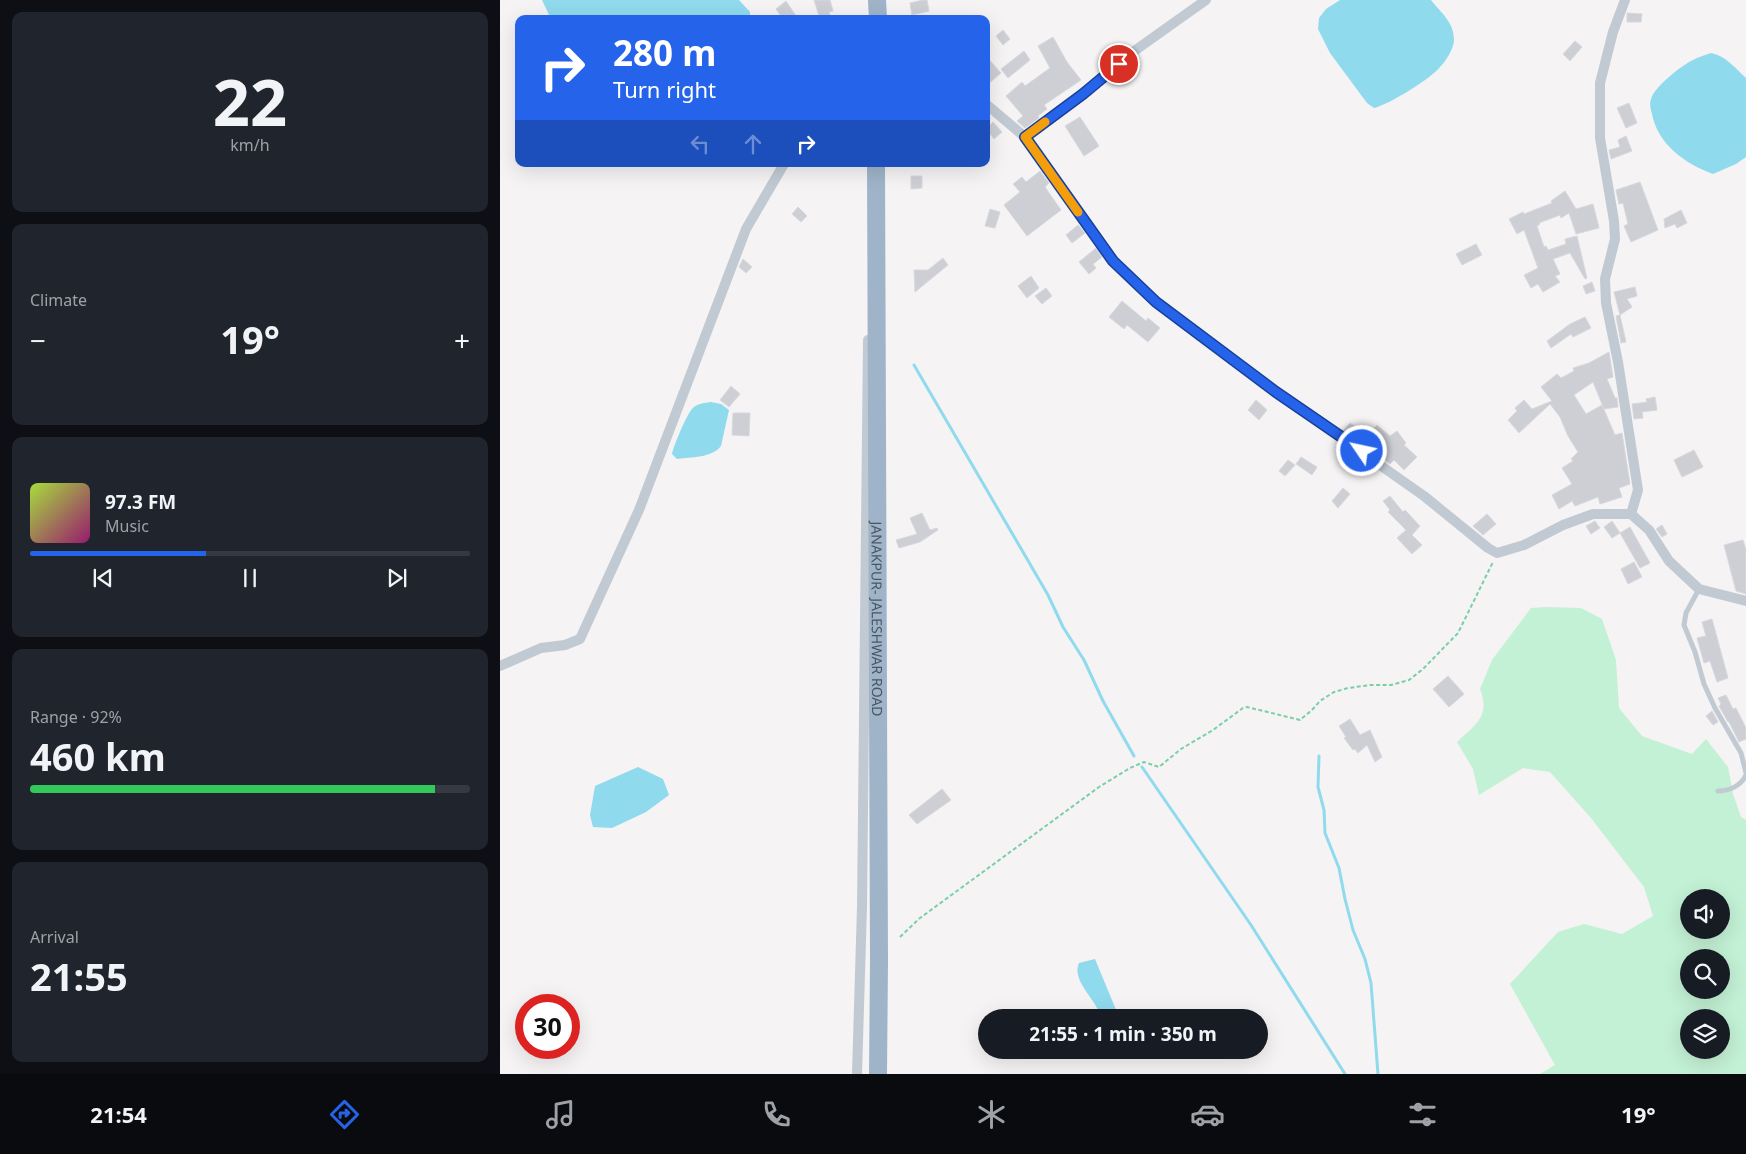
<!DOCTYPE html>
<meta charset="utf-8">
<style>
body{margin:0;font-family:"Noto Sans",sans-serif;background:#20242c;color:#f1f3f6;height:100vh;display:flex;flex-direction:column;font-size:19px;white-space:nowrap}
*{box-sizing:border-box;margin:0}
p{font-size:16px;color:#9ea1a6}
.icon{flex:none;width:28px;height:28px;fill:none;stroke:currentColor;stroke-width:2;stroke-linecap:round;stroke-linejoin:round}
.map{position:relative;flex:1;overflow:hidden}
.drawer{display:flex;flex-direction:column;gap:12px;padding:12px;background:#0d0f14;width:500px}
.drawer>*{flex:none}
.guide{position:absolute;left:15px;top:15px;width:475px;height:152px;border-radius:10px;box-shadow:0 5px 20px #0002;background:#2563eb;color:#fff;overflow:hidden}
.fabs{position:absolute;left:1180px;top:889px;display:grid;gap:10px}
.fabs a{display:grid;place-items:center;width:50px;height:50px;border-radius:50%;background:#171b24;box-shadow:0 5px 20px #0002;font-size:25px}
.speed{position:absolute;left:15px;top:994px;display:flex;gap:10px;font-size:25px;font-weight:700;text-align:center}
.speed>*{display:grid;place-content:center;width:65px;height:65px;border-radius:50%;background:#171b24;box-shadow:0 5px 20px #0002;line-height:1}
.speed .limit{border:8px solid #d22;background:#fff;color:#111}
.pin{position:absolute;display:grid;place-items:center;width:42px;height:42px;color:#fff;margin:-21px;border:2px solid #fff;border-radius:50%;box-shadow:0 1px 5px #0007}
.me{position:absolute;width:55px;margin:-28px;rotate:304deg;stroke-linejoin:round;filter:drop-shadow(0 0 4px #0008)}
.turn{display:flex;align-items:center;gap:18px;height:105px;padding:0 15px;font-size:22px}
.turn .icon{width:65px;height:65px;stroke-width:2.5}
.turn b{display:block;font-size:35px;line-height:42px}
.lanes{display:flex;align-items:center;height:48px;padding:0 15px;background:#0003;justify-content:center;gap:25px;direction:ltr}
.lanes .off{opacity:.35}
.big{font-size:38px;font-weight:700;line-height:1.1}
.drawer .tile{flex:1;display:flex;flex-direction:column;justify-content:center;gap:8px;min-width:0;padding:0 18px;border-radius:10px;background:#20242c}
.drawer .dial{align-items:center;gap:0}
.dial b{font-size:65px;line-height:1}
.song{display:flex;align-items:center;gap:15px}
.cover{width:60px;height:60px;border-radius:8px;background:linear-gradient(135deg,hsl(80 70% 55%),hsl(320 70% 35%))}
.played{height:5px;border-radius:2px;background:linear-gradient(90deg,#2563eb 40%,#363941 40%)}
.keys{display:flex;justify-content:space-around;direction:ltr}
.heat{display:flex;justify-content:space-between;align-items:center;font-size:28px;direction:ltr}
.charge{height:8px;border-radius:4px;background:linear-gradient(90deg,#34c759 92%,#363941 0)}
.trip{position:absolute;left:478px;top:1009px;width:290px;height:50px;border-radius:25px;background:#171b24;box-shadow:0 5px 20px #0002;font-weight:700;line-height:50px;text-align:center}
.dock{display:flex;height:80px;justify-content:space-around;align-items:center;background:#090b0e;color:#9ea1a6}
.dock .icon{width:35px;height:35px}
.dock .selected{color:#2563eb}
.dock b{font-size:22px;color:#f1f3f6}
main{display:flex;flex:1;min-height:0}
.map>svg:first-child{display:block}
.green{fill:#c3f1d5;fill-rule:evenodd}
.water{fill:#90daee}
.lines{fill:none;stroke-linecap:round;stroke-linejoin:round}
.stream{stroke:#90daee;stroke-width:3}
.building{fill:#cdcfd5;stroke:#d7d9de}
.path{stroke:#7ad0a6;stroke-width:2;stroke-dasharray:4 2.5;stroke-linecap:butt}
.service{stroke:#c1cad2;stroke-width:5}
.minor{stroke:#c1cad2;stroke-width:10}
.trunk{stroke:#9fb4c9;stroke-width:18}
.route-casing{stroke:#184099;stroke-width:12}
.route{stroke:#2563eb;stroke-width:9}
.slow{stroke:#f59e0b;stroke-width:9}
.labels{text-anchor:middle;dominant-baseline:central;stroke-width:4;stroke-linejoin:round;paint-order:stroke}
.street-label{font-size:14px;fill:#4a5661;stroke:#fff}
</style>
<main>
<section class="drawer">
<div class="tile dial"><b>22</b><p>km/h</p></div>
<div class="tile"><p>Climate</p>
<div class="heat"><a>−</a><b class="big">19°</b><a>+</a></div>
</div>
<div class="tile">
<div class="song"><i class="cover"></i><div><b>97.3 FM</b><p>Music</p></div></div>
<div class="played"></div>
<div class="keys"><svg class="icon" aria-label="previous" viewBox="0 0 24 24"><path d="M18 5L8 12l10 7zM5 5v14"/></svg><svg class="icon" aria-label="pause" viewBox="0 0 24 24"><path d="M8 5v14M16 5v14"/></svg><svg class="icon" aria-label="next" viewBox="0 0 24 24"><path d="M6 5l10 7-10 7zM19 5v14"/></svg></div>
</div>
<div class="tile"><p>Range · 92%</p><b class="big">460 km</b><div class="charge"></div></div>
<div class="tile"><p>Arrival</p><b class="big">21:55</b></div>
</section>
<div class="map">
<svg width="1246" height="1074" viewBox="0 0 1246 1074">
<rect width="100%" height="100%" fill="#f5f3f3"/>
<path class="green" d="M1046,607L1081,608L1102,619L1116,660L1119,708L1142,736L1192,754L1206,739L1228,767L1233,794L1241,817L1246,820V1074H1040L1055,1065L1010,984L1058,932L1084,924L1122,934L1153,916L1144,887L1091,818L1050,772L1023,768L979,795L973,769L957,742C975,725 991,716 980,689L992,660L1031,608ZM1189,898H1221V930H1189ZM1189,958H1221V990H1189ZM1189,1018H1221V1050H1189Z"/>
<path class="water" d="M42,0H239L250,12V18L51,19Z
M840,0H931C941,13 954,22 954,40C954,48 946,61 940,67C932,78 888,105 874,108L867,103L830,53L818,29L819,18L826,9Z
M1211,53C1226,56 1235,68 1246,78V157L1236,164L1213,174C1186,164 1158,145 1152,114C1151,110 1149,104 1151,99C1155,86 1181,66 1193,60C1198,57 1205,55 1211,53Z
M211,402L221,404L229,410L221,446C212,458 191,457 177,459L172,454C174,445 186,416 192,409C197,403 205,403 211,402Z
M138,767L163,779L169,795L146,812L112,828L93,827L90,815L95,786Z
M595,959L619,1017H601C596,999 571,981 579,963Z"/>
<g class="lines">
<path class="stream" d="M414,365L548,595L563,627L584,660L603,701L634,756
M819,756L818,787L824,810L825,833L839,868L845,899L853,930L865,959L871,983L878,1074
M642,767L751,925L845,1074"/>
</g>
<path class="building" d="M314,0H330L333,11L329,12L331,19H320Z
M423,0H427L429,11L412,15L410,3Z
M286,1L298,19H283L276,9Z
M1127,13L1142,14L1141,22H1127Z
M503,30L510,39L503,45L496,36Z
M553,37L567,62L581,80L544,105L547,109L538,116L539,118L525,128L517,121L523,116L506,96L522,82L525,86L550,68L538,46Z
M1075,41L1082,47L1070,61L1063,54Z
M524,51L530,60L508,78L501,69Z
M486,56L501,73L486,86Z
M1129,103L1137,123L1126,128L1117,108Z
M580,117L599,146L584,156L565,126Z
M493,122L502,132L494,139L486,129Z
M1126,136L1132,151L1111,159L1109,150L1120,147L1118,140Z
M540,171L549,183L545,187L561,210L527,236L504,205L520,192L513,184L522,177L526,182Z
M411,176H422V188L411,189Z
M1140,182L1158,230L1131,242L1124,226L1128,224L1123,203L1119,204L1116,190Z
M1065,191L1076,209L1093,204L1099,228L1076,234L1069,213L1061,218L1060,215L1039,223L1040,224L1037,226L1044,247L1046,246L1048,250L1066,244L1065,239L1077,236L1087,278L1085,279L1070,253L1053,259L1060,274L1055,276L1060,282L1043,292L1038,284L1031,288L1024,275L1038,268L1024,230L1017,234L1009,219L1023,212L1024,214L1052,203L1051,201Z
M298,207L307,216L301,222L292,214Z
M490,209L500,212L495,228L485,226Z
M1181,210L1187,223L1177,228L1175,224L1165,228L1164,219Z
M578,225L585,233L572,243L566,235Z
M976,244L982,255L962,265L956,254Z
M596,248L602,257L593,264L596,268L589,274L579,262Z
M443,258L448,265L415,292L414,270H428Z
M243,259L252,267L246,273L239,267Z
M531,276L539,288L527,298L518,286Z
M1092,282L1095,291L1086,294L1083,286Z
M1135,287L1137,296L1127,299L1132,307L1120,315L1126,342L1121,343L1116,316L1120,315L1114,292Z
M546,288L552,296L542,304L535,296Z
M622,301L646,321L648,318L660,328L648,342L627,325L624,329L609,317Z
M1085,317L1091,328L1073,337L1071,334L1051,348L1047,341L1070,324Z
M1109,352L1113,377L1107,379L1115,398H1117L1118,407L1104,409L1093,382L1074,395L1086,414L1102,405L1115,435L1122,433L1130,484L1119,488L1122,497L1100,504L1098,497L1075,506L1072,501L1059,509L1052,495L1072,484L1062,468L1073,461L1071,459L1078,452L1068,436L1060,417L1050,404L1019,433L1008,420L1017,411L1015,408L1024,400L1032,409L1052,401L1041,387L1057,374L1061,378L1074,371L1073,368L1089,363Z
M231,386L240,394L229,407L220,400Z
M1155,397L1157,410L1142,412L1143,418L1134,419L1132,404L1147,402L1146,399Z
M756,400L767,410L759,420L748,410Z
M233,413H250L249,436L232,435Z
M850,423L866,435L859,442L843,431Z
M877,425L890,436L897,431L906,443L904,445L917,457L904,470L894,460L890,464L885,460L882,456L885,453L866,437Z
M1194,450L1203,467L1182,477L1174,460Z
M801,457L817,467L812,475L796,464Z
M788,460L795,465L785,476L779,471Z
M843,488L850,494L838,508L832,501Z
M890,496L903,512L905,510L920,526L912,535L922,545L912,554L897,538L906,530L888,512L890,510L883,501Z
M422,513L430,530L437,528L438,530L420,542L399,548L396,540L417,534L410,518Z
M987,514L996,524L983,535L973,526Z
M1095,521L1100,528L1091,534L1086,526Z
M1112,521L1120,533L1112,538L1104,527Z
M1162,525L1167,534L1162,537L1156,529Z
M1130,527L1150,563L1140,568L1120,533Z
M1243,540L1246,550V594L1236,591L1224,545Z
M1134,562L1142,577L1128,584L1121,569Z
M1212,619L1228,678L1217,682L1210,661L1204,663L1197,638L1206,636L1202,622Z
M948,676L964,694L949,707L933,689Z
M1226,695L1233,709L1236,708L1246,728V739L1239,742L1229,722H1228L1219,706L1221,704L1218,698Z
M1212,711L1218,722L1213,725L1206,716Z
M850,719L860,735L870,730L882,757L875,762L867,745L858,753L855,749L853,750L844,738L846,737L839,726Z
M442,789L451,800L417,824L409,815Z"/>
<g class="lines">
<path class="path" d="M400,937L420,918L599,787L630,768L644,762L659,767L681,749L713,730L743,708L747,707L800,720L812,710L820,701L834,692L848,688L870,685H891L909,680L923,669L958,633L993,562"/>
<path class="service" d="M1199,589L1186,613L1184,625L1195,652L1204,684L1215,708L1241,753L1246,773
M1218,791C1229,791 1241,786 1246,775"/>
<path class="minor" d="M1125,0L1113,32L1100,83V138L1114,221L1115,239L1105,279L1106,303L1118,362L1138,490L1131,514
M486,104L525,137L613,261L656,302L776,392L924,496L988,548L997,553L1024,545L1063,525L1093,514H1131L1149,530L1169,561L1199,589L1246,601
M525,137L583,94L630,54L706,0
M0,666L41,648L65,645L80,639L139,510L246,229L284,164
M357,1074L362,907L368,340"/>
<g class="trunk">
<path d="M377,0L378,19"/>
<path id="s1" d="M376,164L379,962L378,1074"/>
</g>
</g>
<g class="lines">
<defs>
<path id="route" d="M619,64L583,94L525,137L613,261L656,302L776,392L862,451"/>
</defs>
<use href="#route" class="route-casing"/>
<use href="#route" class="route"/>
<path class="slow" d="M545,122L525,137L578,212"/>
</g>
<g class="labels">
<g class="street-label">
<text stroke="none"><textPath href="#s1" startOffset="455">JANAKPUR- JALESHWAR ROAD</textPath></text>
</g>
</g>
</svg>
<div class="fabs">
<a><svg class="icon" aria-label="sound" viewBox="0 0 24 24"><path d="M4 9h4l5-4v14l-5-4H4zM17 9q2 3 0 6"/></svg></a>
<a><svg class="icon" aria-label="search" viewBox="0 0 24 24"><circle cx="10" cy="10" r="6"/><path d="M15 15l6 6"/></svg></a>
<a><svg class="icon" aria-label="layers" viewBox="0 0 24 24"><path d="M12 4l9 5-9 5-9-5zM3 14l9 5 9-5"/></svg></a>
</div>
<div class="speed"><div class="limit">30</div></div>
<div class="pin" style="left:619px;top:64px;background:#d93025"><svg class="icon" aria-label="arrive" viewBox="0 0 24 24"><path d="M6 21V4h12l-3 4 3 4H6"/></svg></div>
<svg class="me" style="left:862px;top:451px" viewBox="-20 -20 40 40"><circle r="17" fill="#2563eb" stroke="#fff" stroke-width="3"/><path d="M0-11L8 9 0 5-8 9z" fill="#fff"/></svg>
<div class="trip">21:55 · 1 min · 350 m</div>
<div class="guide">
<div class="turn"><svg class="icon" aria-label="right" viewBox="0 0 24 24"><path d="M7 20v-9h11M14 6l5 5-5 5"/></svg><div><b>280 m</b>Turn right</div></div>
<div class="lanes"><svg class="icon off" aria-label="left" viewBox="0 0 24 24"><path d="M17 20v-9H6M10 6l-5 5 5 5"/></svg><svg class="icon off" aria-label="ahead" viewBox="0 0 24 24"><path d="M12 20V5M6 11l6-6 6 6"/></svg><svg class="icon" aria-label="right" viewBox="0 0 24 24"><path d="M7 20v-9h11M14 6l5 5-5 5"/></svg></div>
</div>
</div>
</main>
<nav class="dock">
<b>21:54</b>
<svg class="icon selected" aria-label="directions" viewBox="0 0 24 24"><path d="M12 3l9 9-9 9-9-9zM9 14v-3h6M13 9l2 2-2 2"/></svg>
<svg class="icon" aria-label="music" viewBox="0 0 24 24"><path d="M9 18V5l10-2v13"/><circle cx="6" cy="18" r="3"/><circle cx="16" cy="16" r="3"/></svg>
<svg class="icon" aria-label="phone" viewBox="0 0 24 24"><path d="M5 4h4l2 5-3 2q2 4 5 5l2-3 5 2v4C11 20 4 13 5 4z"/></svg>
<svg class="icon" aria-label="climate" viewBox="0 0 24 24"><path d="M12 3v18M4 7l16 10M4 17L20 7"/></svg>
<svg class="icon" aria-label="car" viewBox="0 0 24 24"><path d="M5 17H2v-5l4-1 3-4h7l3 4 3 1v5h-3M9 17h6M6 11h13"/><circle cx="7" cy="17" r="2"/><circle cx="17" cy="17" r="2"/></svg>
<svg class="icon" aria-label="filters" viewBox="0 0 24 24"><path d="M4 7h16M4 17h16"/><circle cx="9" cy="7" r="2"/><circle cx="15" cy="17" r="2"/></svg>
<b>19°</b>
</nav>
